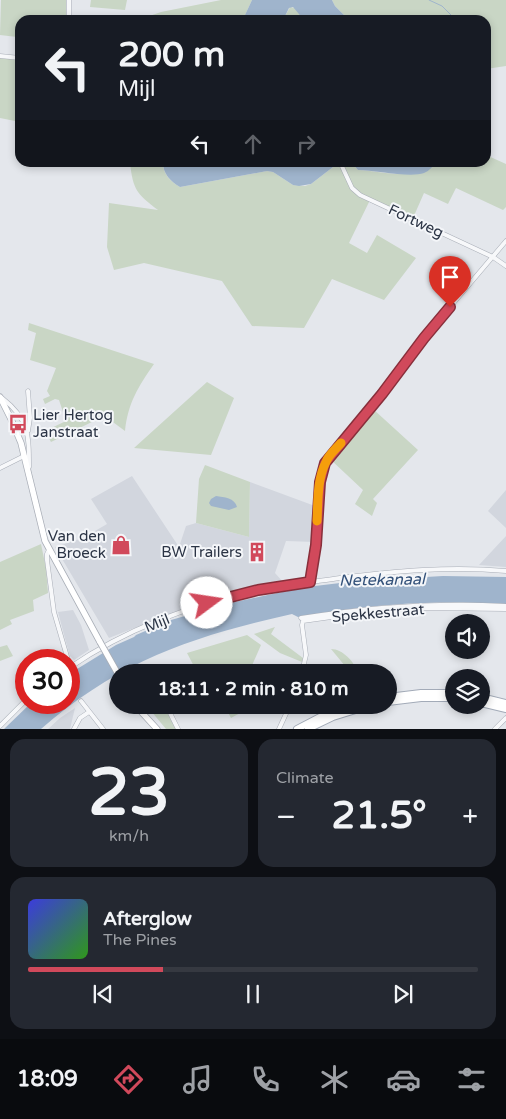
<!DOCTYPE html>
<meta charset="utf-8">
<style>
body{margin:0;font-family:"Varela Round",sans-serif;background:#242831;color:#f1f3f6;height:100vh;display:flex;flex-direction:column;font-size:19px;white-space:nowrap}
*{box-sizing:border-box;margin:0}
p{font-size:16px;color:#9ea1a6}
.icon{flex:none;width:28px;height:28px;fill:none;stroke:currentColor;stroke-width:2;stroke-linecap:round;stroke-linejoin:round}
.map{position:relative;height:729px;overflow:hidden}
.panel{display:flex;flex-direction:column;gap:10px;padding:10px;background:#0d0f14;flex:1}
.panel>*{flex:none}
.hud{position:absolute;left:15px;top:15px;width:476px;height:152px;border-radius:15px;box-shadow:0 2px 8px #0003;background:#171b24;color:#f1f3f6;overflow:hidden}
.fabs{position:absolute;left:445px;top:614px;display:grid;gap:10px}
.fabs a{display:grid;place-items:center;width:45px;height:45px;border-radius:50%;background:#171b24;box-shadow:0 2px 8px #0003;font-size:25px}
.speed{position:absolute;left:15px;top:649px;display:flex;gap:10px;font-size:25px;font-weight:700;text-align:center}
.speed>*{display:grid;place-content:center;width:65px;height:65px;border-radius:50%;background:#171b24;box-shadow:0 2px 8px #0003;line-height:1}
.speed .limit{border:8px solid #d22;background:#fff;color:#111}
.pin{position:absolute;display:grid;place-items:center;width:42px;height:42px;color:#fff;margin:-51px -21px;border-radius:50% 50% 50% 0;rotate:-45deg;box-shadow:0 0 5px #0007}
.pin .icon{rotate:45deg}
.me{position:absolute;width:55px;margin:-28px;rotate:76deg;stroke-linejoin:round;filter:drop-shadow(0 0 4px #0008)}
.turn{display:flex;align-items:center;gap:18px;height:105px;padding:0 20px;font-size:22px}
.turn .icon{width:65px;height:65px;stroke-width:2.5}
.turn b{display:block;font-size:35px;line-height:42px}
.lanes{display:flex;align-items:center;height:48px;padding:0 20px;background:#0003;justify-content:center;gap:25px;direction:ltr}
.lanes .off{opacity:.35}
.big{font-size:38px;font-weight:700;line-height:1.1}
.panel .card{flex:1;display:flex;flex-direction:column;justify-content:center;gap:8px;min-width:0;padding:0 18px;border-radius:15px;background:#242831}
.panel .dial{align-items:center;gap:0}
.dial b{font-size:65px;line-height:1}
.song{display:flex;align-items:center;gap:15px}
.cover{width:60px;height:60px;border-radius:8px;background:linear-gradient(135deg,hsl(240 70% 55%),hsl(110 70% 35%))}
.played{height:5px;border-radius:2px;background:linear-gradient(90deg,#d1495b 30%,#363941 30%)}
.keys{display:flex;justify-content:space-around;direction:ltr}
.heat{display:flex;justify-content:space-between;align-items:center;font-size:28px;direction:ltr}
.panel .tiles{flex:1;display:grid;gap:10px;grid-template-columns:1fr 1fr}
.card:last-child{grid-column:span 2}
.trip{position:absolute;left:109px;top:664px;width:288px;height:50px;border-radius:25px;background:#171b24;box-shadow:0 2px 8px #0003;font-weight:700;line-height:50px;text-align:center}
.tabs{display:flex;height:80px;justify-content:space-around;align-items:center;background:#090b0e;color:#9ea1a6}
.tabs .icon{width:35px;height:35px}
.tabs .on{color:#d1495b}
.tabs b{font-size:22px;color:#f1f3f6}
.map>svg:first-child{display:block}
.built{fill:#d2d6de}
.green{fill:#c9d6c5}
.water{fill:#9fb4cc}
.lines{fill:none;stroke-linecap:round;stroke-linejoin:round}
.stream{stroke:#9fb4cc;stroke-width:1}
.street-casing{stroke:#a9aeb7;stroke-width:5}
.secondary-casing{stroke:#a9aeb7;stroke-width:7}
.primary-casing{stroke:#a3abb8;stroke-width:8}
.street{stroke:#f7f8fa;stroke-width:4}
.secondary{stroke:#fff;stroke-width:5.5}
.primary{stroke:#fff;stroke-width:6}
.secondary-bridge-casing{stroke:#a9aeb7;stroke-width:7;stroke-linecap:butt}
.secondary-bridge{stroke:#fff;stroke-width:5.5}
.route-casing{stroke:#882f3b;stroke-width:12}
.route{stroke:#d1495b;stroke-width:9}
.slow{stroke:#f59e0b;stroke-width:9}
.labels{text-anchor:middle;dominant-baseline:central;stroke-width:4;stroke-linejoin:round;paint-order:stroke}
.street-label{font-size:15px;fill:#2b3445;stroke:#f4f6f9}
.poi-label{font-size:15px;fill:#2b3445;stroke:#f4f6f9;text-anchor:end}
.water-label{font-size:16px;font-style:italic;fill:#34527a;stroke:#f4f6f9}
</style>
<div class="map">
<svg width="506" height="729" viewBox="0 0 506 729">
<rect width="100%" height="100%" fill="#e4e7ec"/>
<path class="built" d="M132,476L179,547L186,526L196,523L249,537L250,482L315,506V542L286,541L275,573L283,582L244,588L205,600L109,638L55,547L83,538L107,524L91,499Z
M506,490V528L488,511Z
M506,536V567L479,565Z
M73,610L81,625L89,650L74,660L70,656L67,646L58,612Z
M75,708L70,729H48L60,718Z"/>
<path class="green" d="M1,0H66V20H20V55H16L17,37L0,35Z
M91,0H127L125,10L90,7Z
M221,0H252L245,15L239,20H138L161,12Z
M332,0H506V66L486,69V20H405L344,15L335,6Z
M290,7L295,8L304,20H283Z
M0,58L20,60V122L0,118Z
M486,155L506,164V207L503,210L456,188L448,204L424,193L413,218L370,200L349,243L367,253L377,235L416,258L384,300L332,279L304,328L252,326L222,281L144,263L114,270L107,247L109,203L158,210C137,194 133,190 130,163H163C163,174 170,181 180,187L267,171L273,172L293,185L305,186L311,184L333,167L335,163H352L358,170C380,171 421,182 436,163L486,162Z
M29,323L154,364C138,387 128,403 125,431L102,414L98,419L51,442L45,431L66,421L59,400L55,399L45,404L43,399L50,396L47,391L56,368L30,360L36,333L28,330Z
M207,382L234,398L211,455L134,448Z
M373,409L418,450L373,499L377,503L372,516L355,504L363,490L330,459Z
M205,465L250,482L249,537L196,523L199,479Z
M41,544L46,568L48,593L33,600L34,611L10,620L12,624L0,630V562Z
M275,627L271,634L303,658L302,662L280,653L254,634Z
M247,635L261,645L250,670L252,672H197L187,653Z
M7,645L13,656L0,661V647Z
M331,649C343,649 354,662 358,672H350Z
M146,705H163L176,729H166Z
M224,705H255L231,718Z"/>
<path class="water" d="M252,0H332L335,6L344,15L405,20H304L293,7L289,8L283,20H239L245,15Z
M335,163L333,167L311,184L299,186L293,185L273,172L267,171L180,187C170,181 163,174 163,162Z
M352,163V162L436,163C432,167 429,171 424,173C410,178 374,170 358,170Z
M216,496C224,497 235,498 237,507L229,510L211,506L209,503L211,499Z
M443,576L506,577V604C479,603 452,602 425,603C382,604 340,610 298,617L292,614C193,636 119,661 41,729H4L31,703L69,702V674L116,645L134,637L136,635L171,620L230,603L277,593L315,586L357,581Z"/>
<g class="lines">
<path class="stream" d="M429,0L442,6L456,20"/>
<defs>
<path id="street" d="M69,20V0
M0,56L20,58
M340,162L352,188L360,195L493,257L506,266
M2,398C29,419 29,435 29,467
M28,431L30,418L28,391
M0,468L24,456
M49,550L47,554V560L54,612L68,660
M310,582L316,545L320,482L327,459L369,410L428,333L506,241
M301,618C369,607 437,602 506,606
M69,668C124,630 192,604 257,591C284,585 312,582 340,578C395,571 450,566 506,571
M302,672L306,655L302,625L303,621L374,611L423,608L506,609
M81,701L103,729
M166,705L178,729
M0,726L26,700
M74,729L80,718L89,712
M279,729L290,705
M495,729L506,718"/>
<path id="secondary" d="M0,397L11,419L21,443L45,541L100,642
M135,705L157,729"/>
<path id="primary" d="M388,697L421,693H454
M481,697L506,703
M388,702L421,698H454
M481,703L506,709
M297,729L320,717L352,705
M308,729L333,717L372,705"/>
</defs>
<use href="#street" class="street-casing"/>
<use href="#secondary" class="secondary-casing"/>
<use href="#primary" class="primary-casing"/>
<use href="#street" class="street"/>
<use href="#secondary" class="secondary"/>
<use href="#primary" class="primary"/>
<defs>
<path id="secondary-bridge" d="M100,642L118,674"/>
</defs>
<use href="#secondary-bridge" class="secondary-bridge-casing"/>
<use href="#secondary-bridge" class="secondary-bridge"/>
</g>
<g class="lines">
<defs>
<path id="route" d="M207,603L258,590L310,582L316,545L320,482L325,463L382,394L424,338L450,307"/>
</defs>
<use href="#route" class="route-casing"/>
<use href="#route" class="route"/>
<path class="slow" d="M317,521C318,502 317,479 326,462C329,454 336,449 341,443"/>
</g>
<defs>
<symbol id="bus-bare" viewBox="-9 -9 18 18"><path d="M-5-6H5V4H4V6H2V4H-2V6H-4V4H-5ZM-3.5-4V0h7V-4ZM-3.5 1.2v1.5H-2V1.2ZM2 1.2v1.5H3.5V1.2Z" fill="#d1495b" stroke="#f4f6f9" stroke-width="2.5" paint-order="stroke"/></symbol>
<symbol id="shop-bare" viewBox="-9 -9 18 18"><path d="M-5-2.5h2.3a2.7 3.5 0 0 1 5.4 0H5L5.5 6h-11ZM-1.5-2.5h3a1.5 2.3 0 0 0-3 0Z" fill="#d1495b" stroke="#f4f6f9" stroke-width="2.5" paint-order="stroke"/></symbol>
<symbol id="building-bare" viewBox="-9 -9 18 18"><path d="M-4-6H4V6H1V3H-1V6H-4ZM-2.5-4.3h1.7v1.8h-1.7ZM.8-4.3h1.7v1.8H.8ZM-2.5-1h1.7V.8h-1.7ZM.8-1h1.7V.8H.8Z" fill="#d1495b" stroke="#f4f6f9" stroke-width="2.5" paint-order="stroke"/></symbol>
</defs>
<g fill-rule="evenodd">
<use href="#bus-bare" x="4" y="410" width="28" height="28"/>
<use href="#shop-bare" x="107" y="531" width="28" height="28"/>
<use href="#building-bare" x="243" y="538" width="28" height="28"/>
</g>
<g class="labels">
<g class="street-label">
<text transform="translate(416 221) rotate(25)">Fortweg</text>
<text transform="translate(378 613) rotate(-5)">Spekkestraat</text>
<text transform="translate(157 623) rotate(-22)">Mijl</text>
</g>
<g class="poi-label">
<text x="33" y="415" text-anchor="start">Lier Hertog<tspan x="33" dy="17">Janstraat</tspan></text>
<text x="106" y="536">Van den<tspan x="106" dy="17">Broeck</tspan></text>
<text x="242" y="552">BW Trailers</text>
</g>
<g class="water-label">
<text transform="translate(382 580) rotate(-1)">Netekanaal</text>
</g>
</g>
</svg>
<div class="fabs">
<a><svg class="icon" aria-label="sound" viewBox="0 0 24 24"><path d="M4 9h4l5-4v14l-5-4H4zM17 9q2 3 0 6"/></svg></a>
<a><svg class="icon" aria-label="layers" viewBox="0 0 24 24"><path d="M12 4l9 5-9 5-9-5zM3 14l9 5 9-5"/></svg></a>
</div>
<div class="speed"><div class="limit">30</div></div>
<div class="pin" style="left:450px;top:307px;background:#d93025"><svg class="icon" aria-label="arrive" viewBox="0 0 24 24"><path d="M6 21V4h12l-3 4 3 4H6"/></svg></div>
<svg class="me" style="left:207px;top:603px" viewBox="-20 -20 40 40"><circle r="19" fill="#fff"/><path d="M0-13L10 11 0 6-10 11z" fill="#d1495b"/></svg>
<div class="trip">18:11 · 2 min · 810 m</div>
<div class="hud">
<div class="turn"><svg class="icon" aria-label="left" viewBox="0 0 24 24"><path d="M17 20v-9H6M10 6l-5 5 5 5"/></svg><div><b>200 m</b>Mijl</div></div>
<div class="lanes"><svg class="icon" aria-label="left" viewBox="0 0 24 24"><path d="M17 20v-9H6M10 6l-5 5 5 5"/></svg><svg class="icon off" aria-label="ahead" viewBox="0 0 24 24"><path d="M12 20V5M6 11l6-6 6 6"/></svg><svg class="icon off" aria-label="right" viewBox="0 0 24 24"><path d="M7 20v-9h11M14 6l5 5-5 5"/></svg></div>
</div>
</div>
<section class="panel">
<div class="tiles">
<div class="card dial"><b>23</b><p>km/h</p></div>
<div class="card"><p>Climate</p>
<div class="heat"><a>−</a><b class="big">21.5°</b><a>+</a></div>
</div>
<div class="card">
<div class="song"><i class="cover"></i><div><b>Afterglow</b><p>The Pines</p></div></div>
<div class="played"></div>
<div class="keys"><svg class="icon" aria-label="previous" viewBox="0 0 24 24"><path d="M18 5L8 12l10 7zM5 5v14"/></svg><svg class="icon" aria-label="pause" viewBox="0 0 24 24"><path d="M8 5v14M16 5v14"/></svg><svg class="icon" aria-label="next" viewBox="0 0 24 24"><path d="M6 5l10 7-10 7zM19 5v14"/></svg></div>
</div>
</div>
</section>
<nav class="tabs">
<b>18:09</b>
<svg class="icon on" aria-label="directions" viewBox="0 0 24 24"><path d="M12 3l9 9-9 9-9-9zM9 14v-3h6M13 9l2 2-2 2"/></svg>
<svg class="icon" aria-label="music" viewBox="0 0 24 24"><path d="M9 18V5l10-2v13"/><circle cx="6" cy="18" r="3"/><circle cx="16" cy="16" r="3"/></svg>
<svg class="icon" aria-label="phone" viewBox="0 0 24 24"><path d="M5 4h4l2 5-3 2q2 4 5 5l2-3 5 2v4C11 20 4 13 5 4z"/></svg>
<svg class="icon" aria-label="climate" viewBox="0 0 24 24"><path d="M12 3v18M4 7l16 10M4 17L20 7"/></svg>
<svg class="icon" aria-label="car" viewBox="0 0 24 24"><path d="M5 17H2v-5l4-1 3-4h7l3 4 3 1v5h-3M9 17h6M6 11h13"/><circle cx="7" cy="17" r="2"/><circle cx="17" cy="17" r="2"/></svg>
<svg class="icon" aria-label="filters" viewBox="0 0 24 24"><path d="M4 7h16M4 17h16"/><circle cx="9" cy="7" r="2"/><circle cx="15" cy="17" r="2"/></svg>
</nav>
